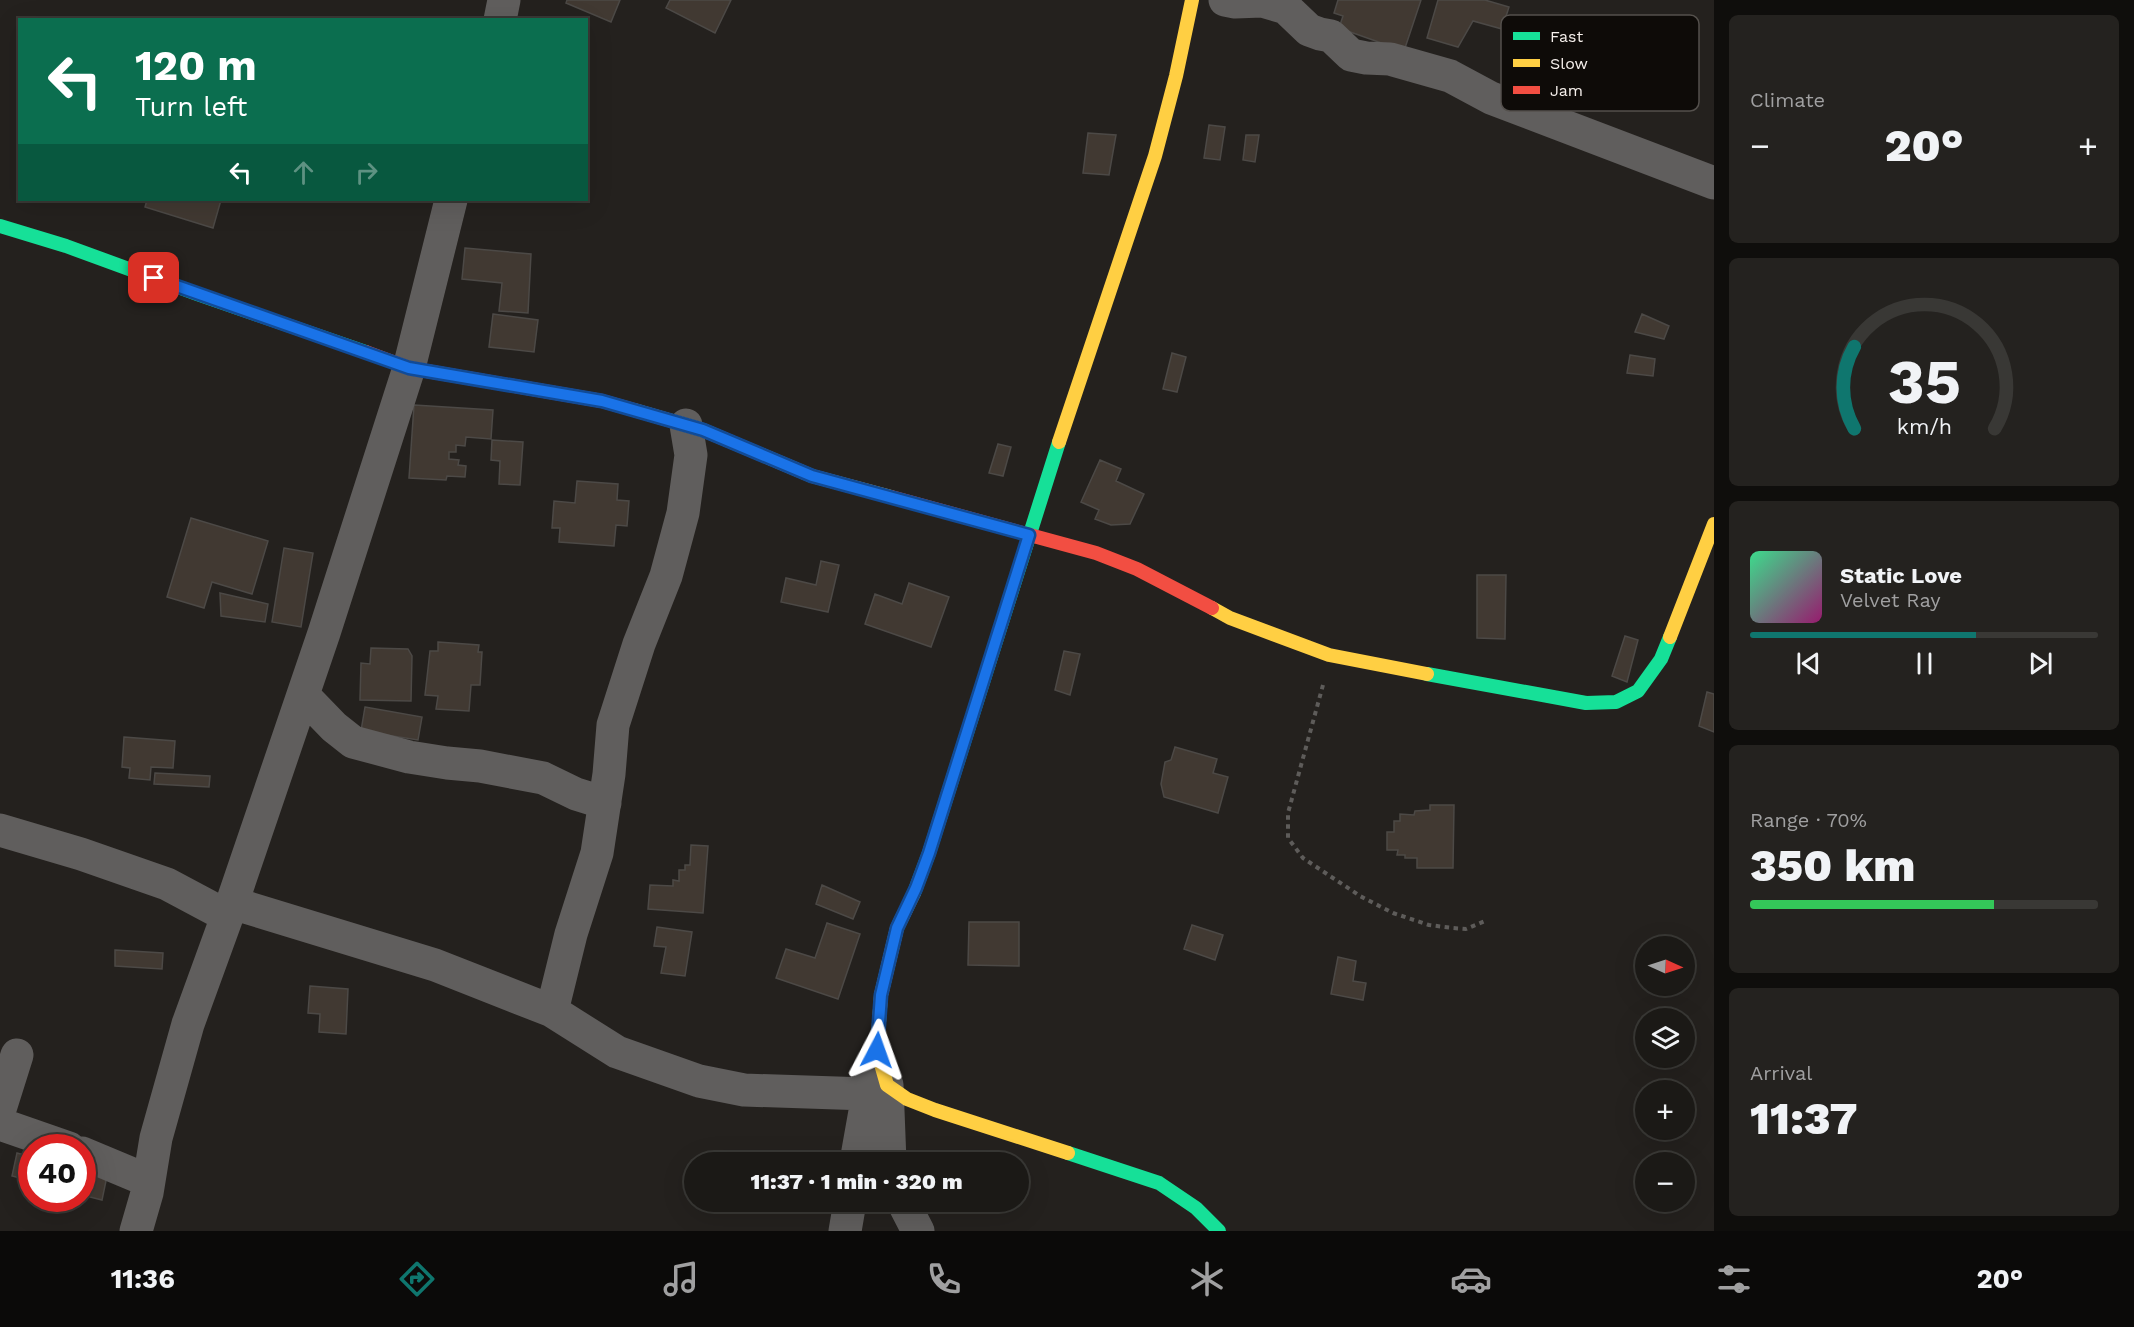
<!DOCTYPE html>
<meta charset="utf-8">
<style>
body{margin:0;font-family:"Work Sans",sans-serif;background:#24221f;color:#f1f3f6;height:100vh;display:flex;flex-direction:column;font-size:22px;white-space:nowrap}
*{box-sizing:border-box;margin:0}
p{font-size:20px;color:#a0a0a1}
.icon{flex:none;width:33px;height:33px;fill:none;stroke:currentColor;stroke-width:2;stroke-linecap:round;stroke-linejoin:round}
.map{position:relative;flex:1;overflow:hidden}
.panel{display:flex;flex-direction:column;gap:15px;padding:15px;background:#0f0e0c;width:420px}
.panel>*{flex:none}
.top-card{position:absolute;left:18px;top:18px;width:570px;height:183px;border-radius:0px;box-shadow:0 6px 24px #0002,0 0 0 2px #393835;background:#0b6e4f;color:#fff;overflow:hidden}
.needle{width:39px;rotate:93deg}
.buttons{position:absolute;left:1635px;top:936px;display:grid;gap:12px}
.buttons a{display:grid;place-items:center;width:60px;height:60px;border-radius:50%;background:#1b1916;box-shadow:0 6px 24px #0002,0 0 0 2px #393835;font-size:30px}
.speed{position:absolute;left:18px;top:1134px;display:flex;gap:12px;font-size:30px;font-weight:700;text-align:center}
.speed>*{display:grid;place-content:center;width:78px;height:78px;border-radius:50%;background:#1b1916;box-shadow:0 6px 24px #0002,0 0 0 2px #393835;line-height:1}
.speed .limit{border:9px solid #d22;background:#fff;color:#111}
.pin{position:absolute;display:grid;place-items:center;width:51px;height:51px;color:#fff;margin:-26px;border-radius:12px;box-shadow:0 3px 9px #0006}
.me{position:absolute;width:66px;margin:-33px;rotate:4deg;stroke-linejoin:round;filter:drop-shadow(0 0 4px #0008)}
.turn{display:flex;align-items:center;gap:21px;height:126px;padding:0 18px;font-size:27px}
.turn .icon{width:78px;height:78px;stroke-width:2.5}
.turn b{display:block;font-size:42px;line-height:51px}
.lanes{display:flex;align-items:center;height:57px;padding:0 18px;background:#0003;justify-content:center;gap:30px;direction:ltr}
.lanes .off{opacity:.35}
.big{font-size:45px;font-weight:800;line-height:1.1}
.panel .card{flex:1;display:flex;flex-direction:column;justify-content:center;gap:9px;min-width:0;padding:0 21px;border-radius:9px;background:#24221f}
.panel .dial{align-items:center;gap:0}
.dial svg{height:156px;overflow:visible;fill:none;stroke:#393835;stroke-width:7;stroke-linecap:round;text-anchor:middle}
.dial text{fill:#f1f3f6;stroke:none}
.song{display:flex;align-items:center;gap:18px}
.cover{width:72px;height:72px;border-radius:9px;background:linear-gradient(135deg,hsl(150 70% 55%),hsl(320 70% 35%))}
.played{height:6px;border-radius:3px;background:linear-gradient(90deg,#0f766e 65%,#393835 65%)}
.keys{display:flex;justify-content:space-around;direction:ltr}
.heat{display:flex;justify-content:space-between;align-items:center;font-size:33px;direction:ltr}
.charge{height:9px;border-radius:4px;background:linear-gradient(90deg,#34c759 70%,#393835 0)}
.trip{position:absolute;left:684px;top:1152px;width:345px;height:60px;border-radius:30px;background:#1b1916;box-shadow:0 6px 24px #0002,0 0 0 2px #393835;font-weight:800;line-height:60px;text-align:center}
.tab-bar{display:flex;height:96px;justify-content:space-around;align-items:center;background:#0b0a09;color:#a0a0a1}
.tab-bar .icon{width:42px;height:42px}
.tab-bar .active{color:#0f766e}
.tab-bar b{font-size:27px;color:#f1f3f6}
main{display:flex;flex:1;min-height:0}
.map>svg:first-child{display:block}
.building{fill:#413932;stroke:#4c4946;stroke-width:1.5}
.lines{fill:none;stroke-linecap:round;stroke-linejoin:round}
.path{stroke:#5e5c5a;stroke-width:4;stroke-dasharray:4.5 4.5;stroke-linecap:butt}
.street{stroke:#605e5d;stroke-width:33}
.fast{stroke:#16e098;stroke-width:14}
.slow{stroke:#ffcf43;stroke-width:14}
.jam{stroke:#f24e42;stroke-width:14}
.route-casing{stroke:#114b97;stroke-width:15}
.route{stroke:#1a73e8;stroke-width:10}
.key{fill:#0e0b08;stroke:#54504c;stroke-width:1.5}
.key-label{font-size:16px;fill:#f6f0ec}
</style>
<main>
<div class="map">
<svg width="1714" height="1231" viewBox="0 0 1714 1231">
<rect width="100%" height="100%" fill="#24211e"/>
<path class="building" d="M567,0H620L611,22L566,3Z
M670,0H731L715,33L666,8Z
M1338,0H1421L1404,51L1339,28L1343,16L1334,13Z
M1438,0H1485L1509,7L1502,29L1473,21L1458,47L1427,38Z
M1209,125L1225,127L1220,160L1204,158Z
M1088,133L1116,135L1109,175L1083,173Z
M1246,135H1259L1255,162L1243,160Z
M147,200H221L213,228L145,207Z
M465,248L531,254L528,313L499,311L502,283L462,279Z
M493,314L538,320L534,352L489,347Z
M1642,314L1669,326L1664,339L1635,332Z
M1172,353L1186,357L1177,392L1163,389Z
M1630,355L1655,359L1653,376L1627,373Z
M414,405L493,410L491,439L466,437L465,446L456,445V452H449V459L459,460L458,465L466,466L465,477L447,476L446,480L409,478Z
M492,440L523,442L520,485L499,484L500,461L491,460Z
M998,444L1011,447L1003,476L989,473Z
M1100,460L1121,469L1116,481L1144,494L1130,524L1111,525L1095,519L1099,510L1081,502Z
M577,481L618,484L617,500L629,501L627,526L616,525L614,546L559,542L560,528H552L554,501L575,503Z
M191,518L268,541L252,594L212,582L204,608L167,597Z
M284,548L313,553L301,627L272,622Z
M821,561L839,565L828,612L781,602L786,578L816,585Z
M1477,575H1506L1505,639L1477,638Z
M909,583L949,597L931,647L865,624L875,594L902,604Z
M220,593L268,604L265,622L221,616Z
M1625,636L1638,640L1627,682L1612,676Z
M438,642L479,645L478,652H482L480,685H471L469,711L436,709L438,696L425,695L430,651H438Z
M371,648L408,649L412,656L411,701L360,700L361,663L370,664Z
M1064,651L1080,654L1070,695L1055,690Z
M1707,692L1714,694V732L1699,726Z
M365,707L422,717L418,740L361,731Z
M124,737L175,741L173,768L151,767L150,780L129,778L130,768L122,767Z
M1175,747L1217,759L1213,773L1228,777L1218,813L1164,797L1161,784L1165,762L1171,760Z
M155,773L210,776L209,787L154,784Z
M1430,805H1454L1453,868H1417V858H1405V855H1397L1398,850H1387V832H1394V821H1400V814L1414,815L1415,811L1430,810Z
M691,845L708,846L703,913L648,909L650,885L673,886V880L679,881V870H685V865H690Z
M822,885L860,902L853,919L816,904Z
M969,922H1019V966L968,965Z
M827,923L860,934L838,999L776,978L786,949L815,958Z
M1192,925L1223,935L1215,960L1184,949Z
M657,927L692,932L685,976L661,973L666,947L654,946Z
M115,950L163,953L162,969L115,966Z
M1338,957L1356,961L1353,981L1366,983L1363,1000L1331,994Z
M310,986L348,989L346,1034L319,1032L320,1014L308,1013Z
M17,1153L32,1157V1181L12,1176Z
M917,1153L930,1157L928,1162H915Z
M82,1170L107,1176L102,1200L82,1195Z"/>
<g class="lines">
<path class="path" d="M1323,685L1288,813V838L1303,858L1360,896L1393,913L1429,925L1453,928L1466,929L1485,921"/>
<path class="street" d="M1225,0L1235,2L1262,1L1286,8L1309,30L1320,34L1331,36L1351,55L1366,58L1390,59L1450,76L1491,98L1714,183
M500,20L504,0
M303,695L334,727L353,742L409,757L447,763L480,766L543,778L576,794L605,803
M0,830L81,854L167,884L227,916
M232,903L435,965L552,1011L617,1052L699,1081L744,1090L867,1094
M552,1011L571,934L597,853L609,774L613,725L639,644L666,576L683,513L691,455L686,425
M887,1085L890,1162
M0,1109L17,1055
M0,1124L69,1148
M82,1153L149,1181
M856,1162L872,1072
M903,1202L918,1231
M136,1231L147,1193L156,1138L188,1024L232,903L324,633L409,368L451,200
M845,1231L850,1202"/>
<path class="fast" d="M0,226L66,246L197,294L366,352
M1427,674L1586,703L1616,702L1638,691L1661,659L1670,637
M914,893L929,853L1059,442
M1068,1153L1159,1183L1196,1208L1219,1231"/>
<path class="slow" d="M634,410L703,430L812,476L891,497
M1059,442L1155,156L1176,76L1192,0
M1212,608L1230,618L1329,655L1427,674
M1670,637L1714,524
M914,893L897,928L881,995L877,1050L887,1085L907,1099L935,1110L1068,1153"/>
<path class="jam" d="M366,352L409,368L602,401L634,410
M891,497L1096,553L1137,569L1212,608"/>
</g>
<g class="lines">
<defs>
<path id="route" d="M154,278L409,368L602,401L703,430L812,476L1029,535L929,853L916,888L897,928L881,995L877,1050"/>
</defs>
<use href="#route" class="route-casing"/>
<use href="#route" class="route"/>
</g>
<rect x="1501" y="15" width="198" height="96" rx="9" class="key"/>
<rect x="1513" y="32" width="27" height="8" fill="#16e098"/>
<rect x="1513" y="59" width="27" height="8" fill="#ffcf43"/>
<rect x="1513" y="86" width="27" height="8" fill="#f24e42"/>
<g class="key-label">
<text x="1550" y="42">Fast</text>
<text x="1550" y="69">Slow</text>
<text x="1550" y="96">Jam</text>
</g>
</svg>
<div class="buttons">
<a><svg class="needle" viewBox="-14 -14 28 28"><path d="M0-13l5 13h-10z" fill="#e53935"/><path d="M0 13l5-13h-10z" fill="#a0a0a1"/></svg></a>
<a><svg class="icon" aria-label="layers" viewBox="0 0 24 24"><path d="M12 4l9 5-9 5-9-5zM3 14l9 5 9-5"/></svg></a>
<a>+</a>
<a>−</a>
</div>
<div class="speed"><div class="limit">40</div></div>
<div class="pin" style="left:154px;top:278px;background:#d93025"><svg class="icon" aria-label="arrive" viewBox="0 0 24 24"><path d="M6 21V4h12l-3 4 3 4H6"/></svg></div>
<svg class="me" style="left:877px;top:1050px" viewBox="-20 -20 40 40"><path d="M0-17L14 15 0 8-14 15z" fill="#1a73e8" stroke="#fff" stroke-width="4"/></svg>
<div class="trip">11:37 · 1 min · 320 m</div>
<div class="top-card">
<div class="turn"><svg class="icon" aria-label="left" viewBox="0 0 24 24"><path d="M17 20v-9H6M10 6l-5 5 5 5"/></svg><div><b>120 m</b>Turn left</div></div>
<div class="lanes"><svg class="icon" aria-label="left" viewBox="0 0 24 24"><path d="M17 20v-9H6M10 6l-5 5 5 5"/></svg><svg class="icon off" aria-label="ahead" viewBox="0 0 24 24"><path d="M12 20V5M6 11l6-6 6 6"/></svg><svg class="icon off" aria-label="right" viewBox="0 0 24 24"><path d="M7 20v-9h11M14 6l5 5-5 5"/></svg></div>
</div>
</div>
<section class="panel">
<div class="card"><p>Climate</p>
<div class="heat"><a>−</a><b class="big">20°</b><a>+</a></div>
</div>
<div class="card dial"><svg viewBox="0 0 100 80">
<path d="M14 69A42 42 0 1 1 86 69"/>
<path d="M14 69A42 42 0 0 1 14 27" stroke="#0f766e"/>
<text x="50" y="56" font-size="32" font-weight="700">35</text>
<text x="50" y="72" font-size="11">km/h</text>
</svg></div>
<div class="card">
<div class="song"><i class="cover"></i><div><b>Static Love</b><p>Velvet Ray</p></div></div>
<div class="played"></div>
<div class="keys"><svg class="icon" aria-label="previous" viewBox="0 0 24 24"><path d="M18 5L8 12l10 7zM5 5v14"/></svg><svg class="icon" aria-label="pause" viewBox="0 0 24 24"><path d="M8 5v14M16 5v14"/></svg><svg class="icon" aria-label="next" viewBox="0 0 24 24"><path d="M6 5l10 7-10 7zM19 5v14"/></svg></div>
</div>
<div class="card"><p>Range · 70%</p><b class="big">350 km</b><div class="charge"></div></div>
<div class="card"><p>Arrival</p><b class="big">11:37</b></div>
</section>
</main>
<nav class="tab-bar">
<b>11:36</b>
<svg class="icon active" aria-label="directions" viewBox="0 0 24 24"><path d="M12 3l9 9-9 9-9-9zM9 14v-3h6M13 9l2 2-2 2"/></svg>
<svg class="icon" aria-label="music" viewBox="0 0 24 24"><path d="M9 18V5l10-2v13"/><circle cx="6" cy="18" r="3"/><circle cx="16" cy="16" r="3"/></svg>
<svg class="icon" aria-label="phone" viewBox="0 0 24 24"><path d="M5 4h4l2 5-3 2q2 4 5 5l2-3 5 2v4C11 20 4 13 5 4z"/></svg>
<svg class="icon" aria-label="climate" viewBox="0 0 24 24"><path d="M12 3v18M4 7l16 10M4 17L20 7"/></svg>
<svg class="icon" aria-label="car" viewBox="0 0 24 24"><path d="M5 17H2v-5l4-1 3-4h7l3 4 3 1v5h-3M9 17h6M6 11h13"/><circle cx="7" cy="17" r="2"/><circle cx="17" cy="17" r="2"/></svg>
<svg class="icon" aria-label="filters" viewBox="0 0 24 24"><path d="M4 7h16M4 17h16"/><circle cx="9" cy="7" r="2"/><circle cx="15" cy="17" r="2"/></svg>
<b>20°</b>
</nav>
